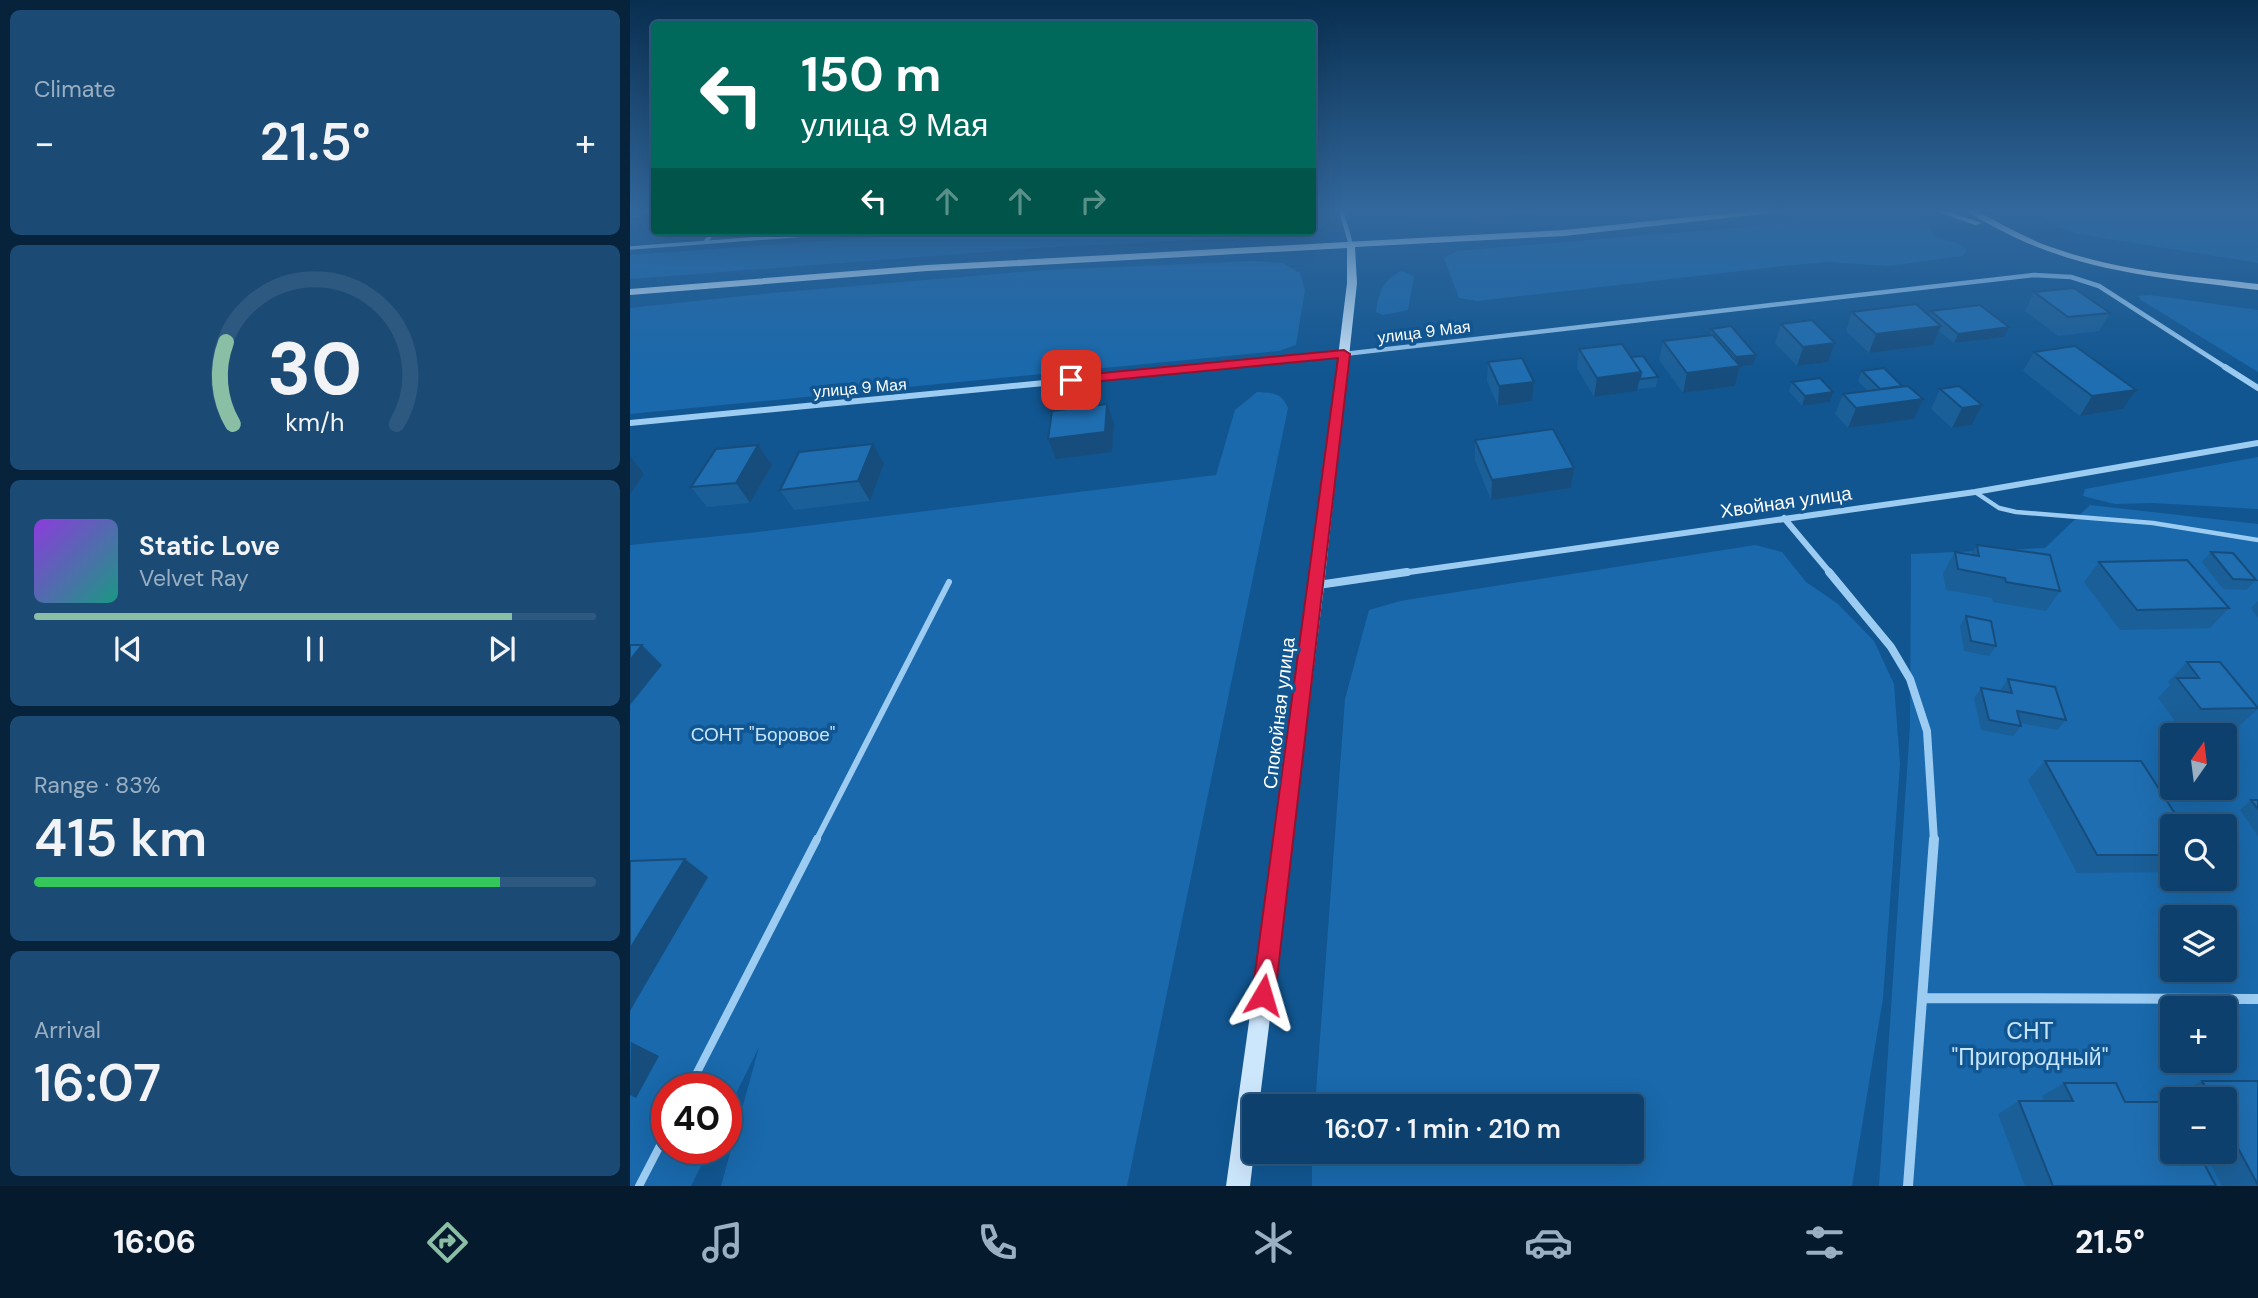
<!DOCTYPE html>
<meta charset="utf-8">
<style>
body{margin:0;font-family:"DM Sans",sans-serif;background:#1b4b75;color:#f1f3f6;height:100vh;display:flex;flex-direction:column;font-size:26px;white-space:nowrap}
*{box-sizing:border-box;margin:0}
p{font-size:23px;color:#9aafc2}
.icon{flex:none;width:38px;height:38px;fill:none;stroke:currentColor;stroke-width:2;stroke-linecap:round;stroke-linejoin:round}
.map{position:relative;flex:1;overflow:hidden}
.panel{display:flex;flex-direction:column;gap:10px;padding:10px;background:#07233c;width:630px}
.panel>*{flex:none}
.banner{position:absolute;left:21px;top:21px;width:665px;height:214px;border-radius:7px;box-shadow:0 7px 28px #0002,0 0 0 2px #2d5980;background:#00695c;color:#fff;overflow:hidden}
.needle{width:46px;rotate:14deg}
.buttons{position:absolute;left:1530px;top:723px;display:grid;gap:14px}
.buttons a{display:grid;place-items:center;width:77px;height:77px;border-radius:7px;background:#0d406d;box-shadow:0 7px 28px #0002,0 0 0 2px #2d5980;font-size:35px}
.speed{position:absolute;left:21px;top:1073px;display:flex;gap:14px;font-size:35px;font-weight:700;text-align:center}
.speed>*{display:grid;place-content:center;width:91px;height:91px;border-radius:50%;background:#0d406d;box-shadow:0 7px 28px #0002,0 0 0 2px #2d5980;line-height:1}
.speed .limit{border:10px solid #d22;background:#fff;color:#111}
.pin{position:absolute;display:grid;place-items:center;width:60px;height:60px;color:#fff;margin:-30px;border-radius:14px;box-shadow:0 4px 10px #0006}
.me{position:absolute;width:77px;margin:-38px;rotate:7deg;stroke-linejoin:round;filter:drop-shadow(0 0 5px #0008)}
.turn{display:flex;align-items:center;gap:24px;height:147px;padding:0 35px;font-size:32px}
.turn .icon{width:91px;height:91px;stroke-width:2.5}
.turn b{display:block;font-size:49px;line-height:60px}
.lanes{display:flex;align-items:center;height:66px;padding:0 35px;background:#0003;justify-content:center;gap:35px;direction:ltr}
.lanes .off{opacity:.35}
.big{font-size:52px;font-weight:600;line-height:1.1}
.panel .widget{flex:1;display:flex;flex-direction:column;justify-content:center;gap:10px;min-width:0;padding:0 24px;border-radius:10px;background:#1b4b75}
.panel .dial{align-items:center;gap:0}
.dial svg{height:182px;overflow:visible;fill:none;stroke:#2d5980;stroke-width:7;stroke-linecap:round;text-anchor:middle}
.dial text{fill:#f1f3f6;stroke:none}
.song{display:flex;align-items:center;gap:21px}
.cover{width:84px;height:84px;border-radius:10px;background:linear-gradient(135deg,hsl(270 70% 55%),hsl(170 70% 35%))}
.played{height:7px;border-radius:4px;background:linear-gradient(90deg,#8abfa5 85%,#2d5980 85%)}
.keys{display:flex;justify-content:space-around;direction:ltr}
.heat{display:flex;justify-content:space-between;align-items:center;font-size:38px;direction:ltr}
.charge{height:10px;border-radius:5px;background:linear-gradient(90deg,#34c759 83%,#2d5980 0)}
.trip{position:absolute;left:612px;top:1094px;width:402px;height:70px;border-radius:7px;background:#0d406d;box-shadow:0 7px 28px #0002,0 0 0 2px #2d5980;font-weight:600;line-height:70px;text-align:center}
.tab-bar{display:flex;height:112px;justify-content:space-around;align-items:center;background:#051a2c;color:#9aafc2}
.tab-bar .icon{width:49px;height:49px}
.tab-bar .current{color:#8abfa5}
.tab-bar b{font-size:32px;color:#f1f3f6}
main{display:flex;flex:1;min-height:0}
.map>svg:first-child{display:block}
.green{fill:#1969ac;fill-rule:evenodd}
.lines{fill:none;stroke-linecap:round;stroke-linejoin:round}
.lane-far3{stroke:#9dccf2;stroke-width:3.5}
.lane-far2{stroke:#9dccf2;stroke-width:4.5}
.lane-far1{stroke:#9dccf2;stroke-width:6}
.lane{stroke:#9dccf2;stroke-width:8}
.street-far3{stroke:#9dccf2;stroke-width:4.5}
.street-far2{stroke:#9dccf2;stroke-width:6}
.street-far1{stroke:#9dccf2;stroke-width:8}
.street{stroke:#9dccf2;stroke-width:10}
.secondary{fill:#cce6fc;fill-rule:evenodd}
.wall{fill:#1b5f98}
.shaded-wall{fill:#164d7c}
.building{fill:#1f6eb1;stroke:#164d7c;stroke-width:2}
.route{fill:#e11d48;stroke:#92132f;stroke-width:2}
.labels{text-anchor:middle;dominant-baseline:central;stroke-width:7;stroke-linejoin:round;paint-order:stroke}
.far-street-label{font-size:16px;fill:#fff;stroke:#115691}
.street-label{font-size:19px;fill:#fff;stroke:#115691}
.park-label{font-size:19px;fill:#c5e4fd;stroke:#115691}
.near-park-label{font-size:23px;fill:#c5e4fd;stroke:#115691}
</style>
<main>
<section class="panel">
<div class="widget"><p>Climate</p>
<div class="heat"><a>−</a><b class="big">21.5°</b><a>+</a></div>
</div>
<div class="widget dial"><svg viewBox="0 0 100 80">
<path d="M14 69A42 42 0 1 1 86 69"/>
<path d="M14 69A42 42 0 0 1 11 33" stroke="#8abfa5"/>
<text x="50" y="56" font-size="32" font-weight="700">30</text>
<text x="50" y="72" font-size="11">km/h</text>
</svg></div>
<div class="widget">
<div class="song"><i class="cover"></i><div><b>Static Love</b><p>Velvet Ray</p></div></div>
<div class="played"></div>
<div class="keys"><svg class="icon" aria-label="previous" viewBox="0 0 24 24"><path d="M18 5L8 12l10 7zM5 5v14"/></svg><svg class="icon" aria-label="pause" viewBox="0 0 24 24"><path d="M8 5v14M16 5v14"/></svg><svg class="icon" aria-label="next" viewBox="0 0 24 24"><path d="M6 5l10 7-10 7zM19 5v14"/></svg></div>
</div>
<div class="widget"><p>Range · 83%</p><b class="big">415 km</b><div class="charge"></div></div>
<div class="widget"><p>Arrival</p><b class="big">16:07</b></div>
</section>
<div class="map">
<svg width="1628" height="1186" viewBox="0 0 1628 1186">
<rect width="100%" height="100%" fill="#115691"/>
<path class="green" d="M683,210L695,216L697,223L691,229L674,234L407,248L0,279V255L331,231H682Z
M776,210H951L801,220L777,217Z
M1220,210H1269L1290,216L1307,238L1330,244L1337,249L1333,256L1257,266L1198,262L1163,265L847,301L829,298L814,258L827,251L1115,227Z
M1401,210H1628V263L1448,234L1426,226Z
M624,261L652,263L670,273L675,290L666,345L649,351L0,414V308L142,293L416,270Z
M772,271L784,276L778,310L753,315L746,312C749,292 753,279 772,271Z
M1520,295L1628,310V372L1511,300L1508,296Z
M627,392C643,393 651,392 658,408L497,1186H91L129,1047L96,1114V1088H37V1148H80L61,1186H0V545L119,533L586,475L605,410Z
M1628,457V509L1523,503L1485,504L1453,496L1455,489Z
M1460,505L1628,524V1186H1249L1280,726L1281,554L1415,548ZM1542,735H1594V788H1542ZM1542,826H1594V878H1542ZM1542,917H1594V970H1542ZM1542,1008H1594V1060H1542ZM1542,1099H1594V1152H1542Z
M1125,545L1152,552L1176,582L1208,604L1244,641L1264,684L1270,764L1253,998L1222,1186H682V1152H1003V1106H685L715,699L739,610L770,601Z"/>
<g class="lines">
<path class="lane-far3" d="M75,242L85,231
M0,248L230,231"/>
<path class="lane-far2" d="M1345,492L1369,508L1386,512L1523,523L1628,540"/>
<path class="lane-far1" d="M186,841L319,582"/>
<path class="lane" d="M59,1088L187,839
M9,1186L37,1132"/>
<path class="street-far3" d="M711,210L721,245
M561,369L714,354L1404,275L1441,277L1469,286L1598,369"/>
<path class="street-far2" d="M1595,367L1628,388
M0,423L579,367
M1154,518L1201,574
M765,574L1345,492L1628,443"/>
<path class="street-far1" d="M1199,572L1261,647L1280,679L1297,731L1304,841
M688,585L777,572"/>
<path class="street" d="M1293,998L1628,999
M1278,1186L1304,839"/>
<path class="secondary" d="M1127,210H1153L1149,212L934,236L725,247L727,283L694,586L629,1106H625V1144L620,1186H596L680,586L717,283V248L297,271L0,295V289L297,265L934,230Z
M1302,210H1314L1352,223L1345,225Z
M1335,210H1345C1372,224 1398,240 1427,249C1492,272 1561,276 1628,284V290C1541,279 1452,273 1372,231C1360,224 1346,218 1335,210Z"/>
</g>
<path class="wall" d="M0,210H24V231H47L43,236L23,237L17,228L23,222H21L17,227L4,228L0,232Z
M1404,292L1480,313L1469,331L1428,336L1395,311Z
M1301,311L1374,337L1324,343L1309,331L1303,345L1239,353L1216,331L1222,312L1299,316Z
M1151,324L1198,362L1167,366L1145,343Z
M1081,329L1123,365L1110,366L1105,386L1053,393L1029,360L1033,341L1080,335Z
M949,349L1001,357L1028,377L1026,387L1008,389L1007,391L964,397L947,368Z
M1404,352L1506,390L1493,409L1450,416L1393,371Z
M858,362L904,382L902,401L868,406L857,381Z
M1232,371L1272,386L1293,399L1284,419L1218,428L1205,414L1213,394L1238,391L1228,381Z
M1162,382L1200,402L1172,406L1159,391Z
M1310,389L1352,405L1342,425L1322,428L1301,409Z
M845,440L944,468L941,488L861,500L845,460Z
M254,464L240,501L164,510L150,490Z
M142,465L120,503L77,507L61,487Z
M1347,545L1430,591L1416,611L1363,602L1362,598L1316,590L1313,573L1325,552L1341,555Z
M1581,552L1626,580L1616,590L1593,589L1572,562Z
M1469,562L1599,608L1580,628L1490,630L1454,582Z
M1628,601V618L1621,608Z
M1336,616L1366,646L1359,656L1334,651L1330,626Z
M1557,662L1628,709L1607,728L1551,729L1528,698L1540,685L1538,682Z
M1378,679L1436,720L1427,730L1390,723L1391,726L1383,736L1351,730L1344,698L1351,688L1371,691V689Z
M1415,761L1542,826V872L1447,873L1398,780Z
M1621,800H1628V836L1610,810Z
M1572,1081H1628V1186H1592L1574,1152H1594V1099H1547L1545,1094Z
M1434,1083L1495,1102L1586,1186H1395L1368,1114L1389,1101H1414L1412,1096Z"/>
<path class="shaded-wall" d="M16,213L21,222L17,227L11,218Z
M0,222L4,228L0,232Z
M40,231H47L43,236Z
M1311,326L1303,345L1239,353L1246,334Z
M1379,327L1374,337L1324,343L1328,334Z
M1205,343L1198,362L1167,366L1173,347Z
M1126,355L1123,365L1103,367L1106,357Z
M1110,366L1105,386L1053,393L1057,373Z
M1011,372L1007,391L964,397L967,378Z
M904,382L902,401L868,406L869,386Z
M1506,390L1493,409L1450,416L1462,396Z
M1203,392L1200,402L1172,406L1175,396Z
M1293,399L1284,419L1218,428L1226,408Z
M477,404L484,424L482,452L426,459L418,439Z
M1352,405L1342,425L1322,428L1332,408Z
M243,444L254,464L240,501L228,481Z
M128,445L142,465L120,503L106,483Z
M0,456L14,474L0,494Z
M944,468L941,488L861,500L862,480Z
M12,645L32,665L0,705V660Z
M55,859L78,877L0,1011V949Z
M1,1042L29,1056L6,1098L0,1095Z"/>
<path class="building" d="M0,210H24V213H16L11,218L0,219Z
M24,221V228H17Z
M1444,288L1480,313L1438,317L1404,292Z
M1286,304L1311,326L1246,334L1222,312Z
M1350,305L1379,327L1328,334L1301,311Z
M1182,320L1205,343L1173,347L1151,324Z
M1101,326L1126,355L1106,357L1081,329Z
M1083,335L1110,366L1057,373L1033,341Z
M992,344L1011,372L967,378L949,349Z
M1445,346L1506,390L1462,396L1404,352Z
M1013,356L1028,377L1010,379L1011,372L1001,357Z
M892,358L904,382L869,386L858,362Z
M1254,368L1272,386L1250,389L1232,371Z
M1190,378L1203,392L1175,396L1162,382Z
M1278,386L1293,399L1226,408L1213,394Z
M1329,386L1352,405L1332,408L1310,389Z
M477,404L475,432L418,439L422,411Z
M923,429L944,468L862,480L845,440Z
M243,444L228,481L150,490L169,452Z
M128,445L106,483L61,487L86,449Z
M1347,545L1420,555L1430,591L1376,582L1375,578L1328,569L1325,552L1349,556Z
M1581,552L1603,553L1626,580L1603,579Z
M1557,560L1599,608L1507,610L1469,562Z
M1336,616L1361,621L1366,646L1341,641Z
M0,645H12L0,660Z
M1557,662H1590L1628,708L1571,709L1547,678H1569Z
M1378,679L1425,687L1436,720L1387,711L1391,726L1359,720L1351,688L1382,693Z
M1415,761H1511L1553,826H1542V855H1467Z
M1621,800H1628V809Z
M55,859L0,949V861Z
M1572,1081H1628V1185L1594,1122V1099H1582Z
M1434,1083H1486L1495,1102H1542V1152H1568L1586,1186H1423L1389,1101H1443Z"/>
<linearGradient id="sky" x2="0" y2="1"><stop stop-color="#092f50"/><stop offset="0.56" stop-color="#32689d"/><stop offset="1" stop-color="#32689d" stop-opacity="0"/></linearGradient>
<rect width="1628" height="376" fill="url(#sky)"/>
<path class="route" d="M714,350L720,354L645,995L641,1003L633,1006L625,1003L622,995L708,358L441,384L435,380L441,376Z"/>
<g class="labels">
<g class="far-street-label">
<text transform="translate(794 332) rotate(-7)">улица 9 Мая</text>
<text transform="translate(230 388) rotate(-5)">улица 9 Мая</text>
</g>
<g class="street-label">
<text transform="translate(1156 502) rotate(-8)">Хвойная улица</text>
<text transform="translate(649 713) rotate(-83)">Спокойная улица</text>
</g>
<g class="park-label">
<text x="133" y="734">СОНТ "Боровое"</text>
</g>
<g class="near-park-label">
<text x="1400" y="1031">СНТ<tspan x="1400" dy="26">"Пригородный"</tspan></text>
</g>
</g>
</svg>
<div class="buttons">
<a><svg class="needle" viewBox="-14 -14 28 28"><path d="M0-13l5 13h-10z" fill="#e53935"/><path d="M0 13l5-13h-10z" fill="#9aafc2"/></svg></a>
<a><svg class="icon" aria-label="search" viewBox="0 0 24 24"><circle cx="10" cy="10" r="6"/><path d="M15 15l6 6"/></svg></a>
<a><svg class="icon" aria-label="layers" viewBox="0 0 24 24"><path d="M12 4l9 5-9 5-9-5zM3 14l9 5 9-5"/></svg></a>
<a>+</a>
<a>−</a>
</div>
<div class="speed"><div class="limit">40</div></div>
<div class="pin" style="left:441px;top:380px;background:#d93025"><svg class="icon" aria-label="arrive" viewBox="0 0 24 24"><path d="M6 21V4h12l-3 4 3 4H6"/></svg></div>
<svg class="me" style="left:633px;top:995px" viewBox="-20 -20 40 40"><path d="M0-17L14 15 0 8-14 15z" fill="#e11d48" stroke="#fff" stroke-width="4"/></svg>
<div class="trip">16:07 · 1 min · 210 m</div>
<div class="banner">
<div class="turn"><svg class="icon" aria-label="left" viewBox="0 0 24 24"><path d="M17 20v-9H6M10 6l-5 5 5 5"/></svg><div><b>150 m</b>улица 9 Мая</div></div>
<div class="lanes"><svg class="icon" aria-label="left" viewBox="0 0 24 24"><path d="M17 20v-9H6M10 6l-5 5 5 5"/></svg><svg class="icon off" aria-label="ahead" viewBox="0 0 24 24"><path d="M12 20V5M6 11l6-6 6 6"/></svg><svg class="icon off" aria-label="ahead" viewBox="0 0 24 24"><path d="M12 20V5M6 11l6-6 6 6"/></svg><svg class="icon off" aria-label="right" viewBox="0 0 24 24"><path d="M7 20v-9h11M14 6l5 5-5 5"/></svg></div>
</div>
</div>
</main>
<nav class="tab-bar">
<b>16:06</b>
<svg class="icon current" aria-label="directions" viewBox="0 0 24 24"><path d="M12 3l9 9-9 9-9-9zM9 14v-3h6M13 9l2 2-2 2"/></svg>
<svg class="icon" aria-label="music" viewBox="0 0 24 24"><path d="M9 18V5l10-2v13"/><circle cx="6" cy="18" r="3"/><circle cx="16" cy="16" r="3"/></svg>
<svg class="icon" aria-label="phone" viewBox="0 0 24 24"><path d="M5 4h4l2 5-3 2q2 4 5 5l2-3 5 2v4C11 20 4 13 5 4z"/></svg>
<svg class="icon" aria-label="climate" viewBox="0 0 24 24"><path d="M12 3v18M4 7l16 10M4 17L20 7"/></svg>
<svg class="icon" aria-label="car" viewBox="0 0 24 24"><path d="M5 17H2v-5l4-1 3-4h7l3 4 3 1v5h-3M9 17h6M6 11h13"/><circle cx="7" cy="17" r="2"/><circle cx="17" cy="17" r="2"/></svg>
<svg class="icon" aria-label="filters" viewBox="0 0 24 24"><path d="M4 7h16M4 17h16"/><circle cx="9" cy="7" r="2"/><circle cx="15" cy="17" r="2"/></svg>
<b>21.5°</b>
</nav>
